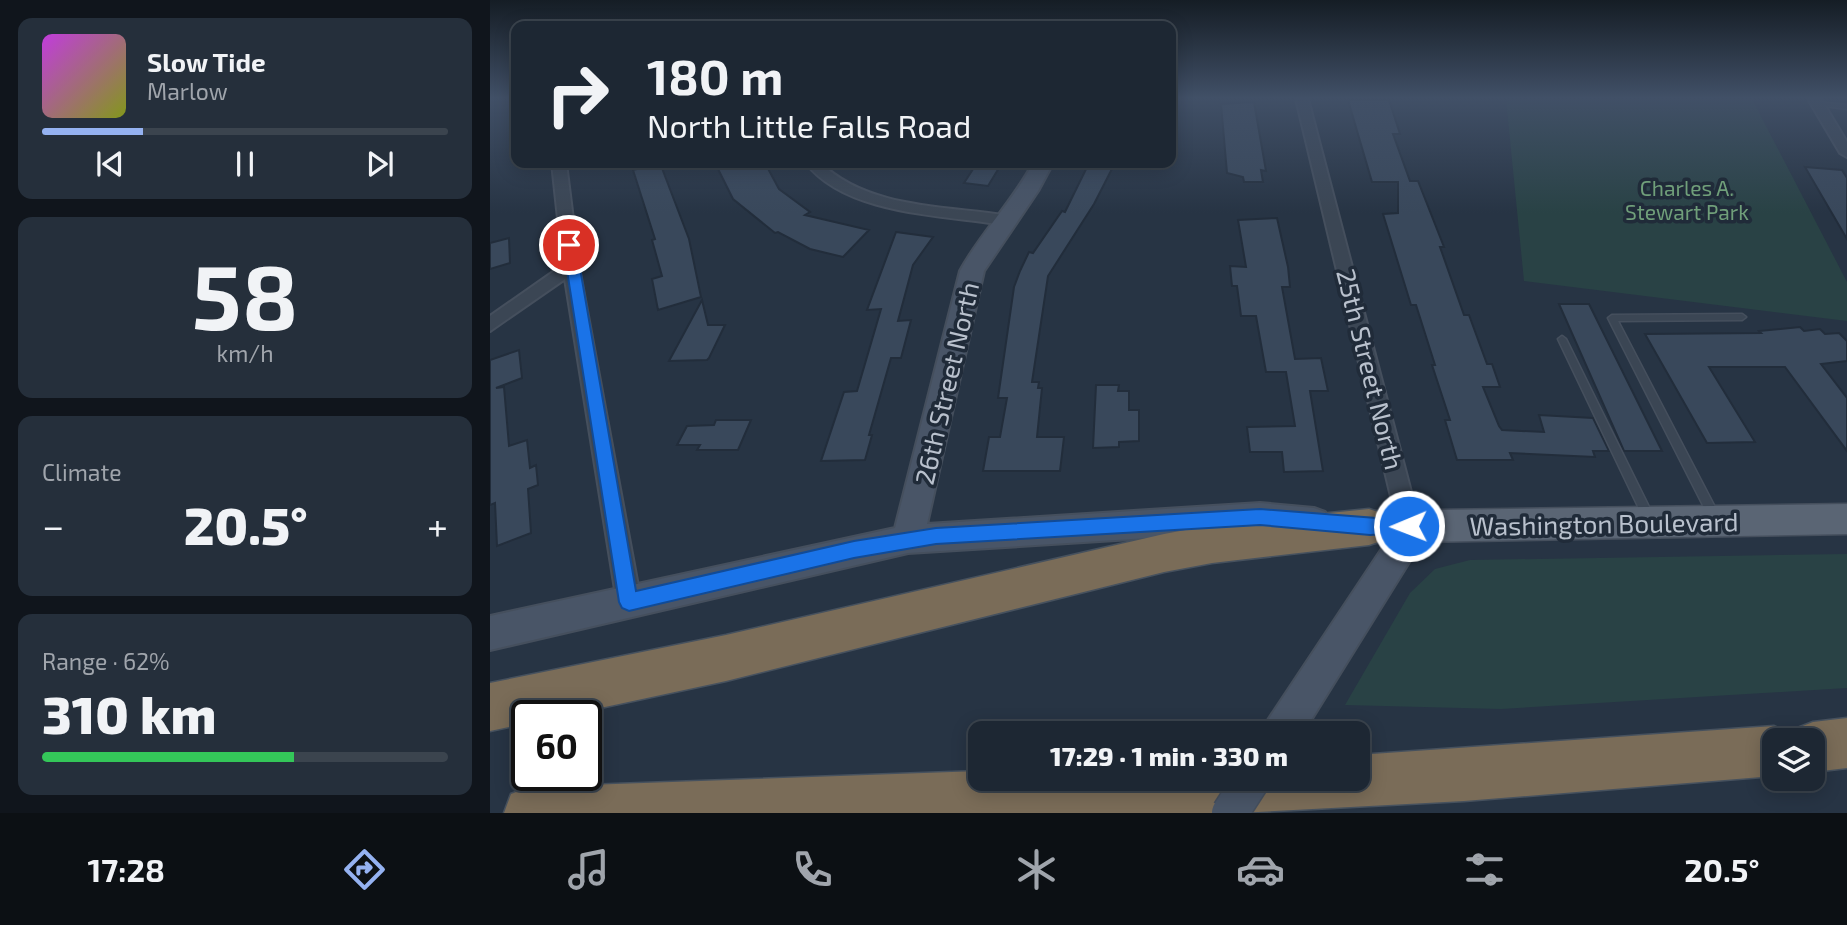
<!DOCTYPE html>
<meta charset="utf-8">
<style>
body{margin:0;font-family:"Exo 2",sans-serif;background:#252f3b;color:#f1f3f6;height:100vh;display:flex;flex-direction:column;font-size:26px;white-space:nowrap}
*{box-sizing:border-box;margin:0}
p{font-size:23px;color:#a0a5ac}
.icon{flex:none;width:38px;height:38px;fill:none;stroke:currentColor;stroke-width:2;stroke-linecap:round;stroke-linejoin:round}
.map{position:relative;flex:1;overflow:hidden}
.details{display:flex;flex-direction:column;gap:18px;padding:18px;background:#10151c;width:490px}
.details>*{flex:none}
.guide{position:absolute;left:21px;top:21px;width:665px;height:147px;border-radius:14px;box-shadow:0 4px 18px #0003,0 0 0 2px #3b444e;background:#1d2733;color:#f1f3f6;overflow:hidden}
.controls{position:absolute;left:1272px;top:728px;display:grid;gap:14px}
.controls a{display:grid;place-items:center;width:63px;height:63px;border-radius:14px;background:#1d2733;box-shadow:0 4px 18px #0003,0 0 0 2px #3b444e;font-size:35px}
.speed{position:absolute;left:21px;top:700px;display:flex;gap:14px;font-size:35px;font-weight:700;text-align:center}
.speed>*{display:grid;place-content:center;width:91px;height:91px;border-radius:50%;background:#1d2733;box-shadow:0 4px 18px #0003,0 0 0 2px #3b444e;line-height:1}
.speed .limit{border:4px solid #111;border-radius:10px;background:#fff;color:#111}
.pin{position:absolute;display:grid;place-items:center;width:60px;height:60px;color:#fff;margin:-30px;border:4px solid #fff;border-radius:50%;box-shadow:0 2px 7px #0007}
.me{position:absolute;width:77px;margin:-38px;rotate:269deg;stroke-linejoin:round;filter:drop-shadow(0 0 5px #0008)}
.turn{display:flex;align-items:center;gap:24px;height:147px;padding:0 21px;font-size:32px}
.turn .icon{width:91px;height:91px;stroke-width:2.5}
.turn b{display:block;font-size:49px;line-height:60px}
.big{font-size:52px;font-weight:800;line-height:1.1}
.details .widget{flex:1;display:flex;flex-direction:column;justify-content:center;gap:10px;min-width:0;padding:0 24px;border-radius:14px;background:#252f3b}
.details .dial{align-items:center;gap:0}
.dial b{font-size:91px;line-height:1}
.song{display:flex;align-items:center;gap:21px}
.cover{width:84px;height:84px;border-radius:10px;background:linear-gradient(135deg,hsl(290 70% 55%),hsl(70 70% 35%))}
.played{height:7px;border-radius:4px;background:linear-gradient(90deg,#95b2f1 25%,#3b444e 25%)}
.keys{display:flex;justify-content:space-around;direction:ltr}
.heat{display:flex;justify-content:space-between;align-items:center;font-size:38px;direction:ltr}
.charge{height:10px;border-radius:5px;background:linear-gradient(90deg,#34c759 62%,#3b444e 0)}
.trip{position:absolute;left:478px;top:721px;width:402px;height:70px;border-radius:14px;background:#1d2733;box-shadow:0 4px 18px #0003,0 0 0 2px #3b444e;font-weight:800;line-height:70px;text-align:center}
.menu{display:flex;height:112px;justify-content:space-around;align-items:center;background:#0c1014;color:#a0a5ac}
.menu .icon{width:49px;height:49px}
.menu .on{color:#95b2f1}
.menu b{font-size:32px;color:#f1f3f6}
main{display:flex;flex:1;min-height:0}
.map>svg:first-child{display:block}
.green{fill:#294245}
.building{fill:#39485b;stroke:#222d3b;stroke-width:2}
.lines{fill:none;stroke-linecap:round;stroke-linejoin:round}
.lane-casing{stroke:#454f5d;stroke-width:3}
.street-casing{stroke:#454f5d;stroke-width:4}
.secondary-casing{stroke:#454f5d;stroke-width:4}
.primary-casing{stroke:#454f5d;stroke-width:3}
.highway-casing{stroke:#46515e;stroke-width:3}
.lane{fill:#3b4654;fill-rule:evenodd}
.street{fill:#3b4654;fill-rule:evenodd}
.secondary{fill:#495567;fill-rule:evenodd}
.primary{fill:#5a6574;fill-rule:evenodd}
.highway{fill:#7a6c58;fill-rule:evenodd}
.secondary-bridge-casing{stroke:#454f5d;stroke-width:39;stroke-linecap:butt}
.secondary-bridge{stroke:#495567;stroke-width:36}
.route{fill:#1a73e8;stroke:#114b97;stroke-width:2}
.labels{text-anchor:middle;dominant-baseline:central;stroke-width:7;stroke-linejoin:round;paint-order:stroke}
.far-park-label{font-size:21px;fill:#709f7a;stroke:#202b39}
.street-label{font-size:26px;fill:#b9c1cd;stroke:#202b39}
</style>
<main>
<section class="details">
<div class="widget">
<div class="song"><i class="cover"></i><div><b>Slow Tide</b><p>Marlow</p></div></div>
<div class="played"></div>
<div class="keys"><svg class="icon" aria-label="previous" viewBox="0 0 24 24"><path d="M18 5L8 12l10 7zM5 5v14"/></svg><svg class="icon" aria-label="pause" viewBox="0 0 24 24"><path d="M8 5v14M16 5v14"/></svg><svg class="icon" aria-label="next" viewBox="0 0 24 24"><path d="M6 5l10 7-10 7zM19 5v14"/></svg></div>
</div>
<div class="widget dial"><b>58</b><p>km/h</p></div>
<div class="widget"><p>Climate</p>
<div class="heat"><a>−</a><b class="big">20.5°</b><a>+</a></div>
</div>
<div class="widget"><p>Range · 62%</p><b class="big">310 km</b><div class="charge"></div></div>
</section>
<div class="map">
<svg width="1357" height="813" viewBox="0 0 1357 813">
<rect width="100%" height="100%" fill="#273444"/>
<path class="green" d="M1016,99H1262L1357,282V321L1034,281Z
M1357,554V688L1011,709L855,705L920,593L945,569L980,560Z"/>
<path class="building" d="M858,100H899L910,134H903L920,181H928L954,247H950L974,315H979L997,364H1002L1010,387H993L1009,426L1012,430L1054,432L1049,415L1103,418L1119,451H1103L1105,457L1020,453L1023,460H967L955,420H960L942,365H945L926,305H921L893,214L908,213V182H882Z
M764,102L776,171L771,170L773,182H754L753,177L737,173L731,104Z
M170,163L199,239L211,297L168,310L162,279L172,276L162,240L165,239L143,170Z
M225,163H275L289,189L320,212L315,215L379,230L353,257L320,249L288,232L285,233L243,199Z
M487,163H512L498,186L474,183Z
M599,163H625L604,204L558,276L542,382H549L548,388H552L547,437H574L570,471H493L499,437H510L517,398H508L524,287L530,271L539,252L543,253L572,211L575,212Z
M1315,167L1352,170L1357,178V239Z
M787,218L798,267L800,287H792L805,359L831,358L838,391H820L833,471L794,472L792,452H760L757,427L805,426L796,372H776L766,316H751L747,286H742L740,266L756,267L748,220Z
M406,232L443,237L423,265L408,321L421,320L411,358H401L379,435H382L375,460L331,461L354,392L367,391L391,309L377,310Z
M19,238L20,263L0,269V243Z
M212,300L218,325H235L219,358L217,360L179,361Z
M1069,304H1099L1172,451H1134Z
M1310,327L1314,331L1330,329L1335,334L1349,333L1357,341V361L1331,364L1357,398V451L1295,367H1219L1265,442L1217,443L1155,334L1271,333L1269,331Z
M29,350L32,378L6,388L14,387L19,446L37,440L40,468L46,465L48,485L38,489L41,533L7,546L5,503L0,505V360Z
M606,385H629L628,391H639V410H649V441L629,442V447L603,448Z
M226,420H261L248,450H207L210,445H187L197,426L224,425Z"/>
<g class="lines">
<defs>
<path id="lane" d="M1328,102L1357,105V109L1326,105V103Z
M1252,314L1256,317L1252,320L1128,321L1228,513L1229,516L1228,519L1224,521L1220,519L1118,318L1122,315Z
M1072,336L1076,339L1163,515L1164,518L1163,521L1159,523L1155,521L1068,339Z"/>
<path id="street" d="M806,99H818L930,526L927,533L919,536L911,533L908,526Z
M1318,99H1331L1357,142V157L1350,153Z
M62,163H76L89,267L151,602L147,610L139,613L131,610L127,602L75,279L0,331V316L73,265Z
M316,163H331C377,208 454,206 514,215L522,220L514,225C454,215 356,215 316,163Z"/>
<path id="secondary" d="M543,163H563L548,191L494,271L437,524L770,503L824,508L835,512L840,522L835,532L824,536L770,531L418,553L0,650V616L405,528L470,271C491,232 523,202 543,163Z
M919,512L930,516L935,526L921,559L813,733H772L778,720L897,541L908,516Z"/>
<path id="primary" d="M1357,504V534L879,543L866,538L861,527L866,516L879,511Z"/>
<path id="highway" d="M879,509L894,514L900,527L894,540L879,545L722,563L674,572L236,681L73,716H37V723L0,731V683L236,635L674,534L722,525Z
M1357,718V768L1323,772V740H1284V776L974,801L749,813H14L21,794L40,787L490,771V779H868V755L1284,726L1303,735L1305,729L1323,722Z"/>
</defs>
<use href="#lane" class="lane-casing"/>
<use href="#street" class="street-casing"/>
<use href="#secondary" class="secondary-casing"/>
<use href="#primary" class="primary-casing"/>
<use href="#highway" class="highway-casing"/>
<use href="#lane" class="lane"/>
<use href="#street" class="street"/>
<use href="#secondary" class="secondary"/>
<use href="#primary" class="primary"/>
<use href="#highway" class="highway"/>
<defs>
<path id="secondary-bridge" d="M740,813L762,779"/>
</defs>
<use href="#secondary-bridge" class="secondary-bridge-casing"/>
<use href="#secondary-bridge" class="secondary-bridge"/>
</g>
<linearGradient id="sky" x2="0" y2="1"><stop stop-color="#151d25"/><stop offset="0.46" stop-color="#415067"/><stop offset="1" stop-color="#415067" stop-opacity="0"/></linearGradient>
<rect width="1357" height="213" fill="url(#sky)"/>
<path class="route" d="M79,241L86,245L146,591L364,541L446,528L770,509L925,521L928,526L925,532L880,535L770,525L446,544L364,558L139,611L132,608L129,602L73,245Z"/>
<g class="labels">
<g class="far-park-label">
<text x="1197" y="187">Charles A.<tspan x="1197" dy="24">Stewart Park</tspan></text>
</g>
<g class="street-label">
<text transform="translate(881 369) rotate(76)">25th Street North</text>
<text transform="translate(456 383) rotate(-77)">26th Street North</text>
<text transform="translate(1114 523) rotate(-1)">Washington Boulevard</text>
</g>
</g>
</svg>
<div class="controls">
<a><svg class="icon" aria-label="layers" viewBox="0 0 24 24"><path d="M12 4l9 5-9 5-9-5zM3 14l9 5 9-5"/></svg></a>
</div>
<div class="speed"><div class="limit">60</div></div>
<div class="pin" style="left:79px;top:245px;background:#d93025"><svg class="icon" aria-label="arrive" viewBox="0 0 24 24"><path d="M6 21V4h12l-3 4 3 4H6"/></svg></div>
<svg class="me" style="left:919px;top:526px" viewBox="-20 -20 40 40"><circle r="17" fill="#1a73e8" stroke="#fff" stroke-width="3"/><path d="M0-11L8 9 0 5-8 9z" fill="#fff"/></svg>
<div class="trip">17:29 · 1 min · 330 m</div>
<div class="guide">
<div class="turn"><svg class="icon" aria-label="right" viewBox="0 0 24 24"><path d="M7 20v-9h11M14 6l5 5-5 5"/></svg><div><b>180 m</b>North Little Falls Road</div></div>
</div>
</div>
</main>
<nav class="menu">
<b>17:28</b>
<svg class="icon on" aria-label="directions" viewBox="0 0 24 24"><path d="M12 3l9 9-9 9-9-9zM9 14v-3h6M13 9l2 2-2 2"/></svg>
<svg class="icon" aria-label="music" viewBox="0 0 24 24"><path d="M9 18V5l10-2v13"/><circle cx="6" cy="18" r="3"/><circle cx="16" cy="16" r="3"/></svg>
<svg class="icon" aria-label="phone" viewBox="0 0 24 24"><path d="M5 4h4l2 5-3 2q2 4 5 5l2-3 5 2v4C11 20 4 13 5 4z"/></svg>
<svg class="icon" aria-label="climate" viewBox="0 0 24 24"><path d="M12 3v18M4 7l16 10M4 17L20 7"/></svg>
<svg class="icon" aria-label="car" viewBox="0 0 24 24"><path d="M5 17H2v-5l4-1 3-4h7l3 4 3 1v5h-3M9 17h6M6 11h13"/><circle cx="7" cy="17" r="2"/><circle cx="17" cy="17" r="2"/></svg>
<svg class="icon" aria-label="filters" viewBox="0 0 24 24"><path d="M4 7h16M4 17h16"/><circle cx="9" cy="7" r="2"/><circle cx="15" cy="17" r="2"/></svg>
<b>20.5°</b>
</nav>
